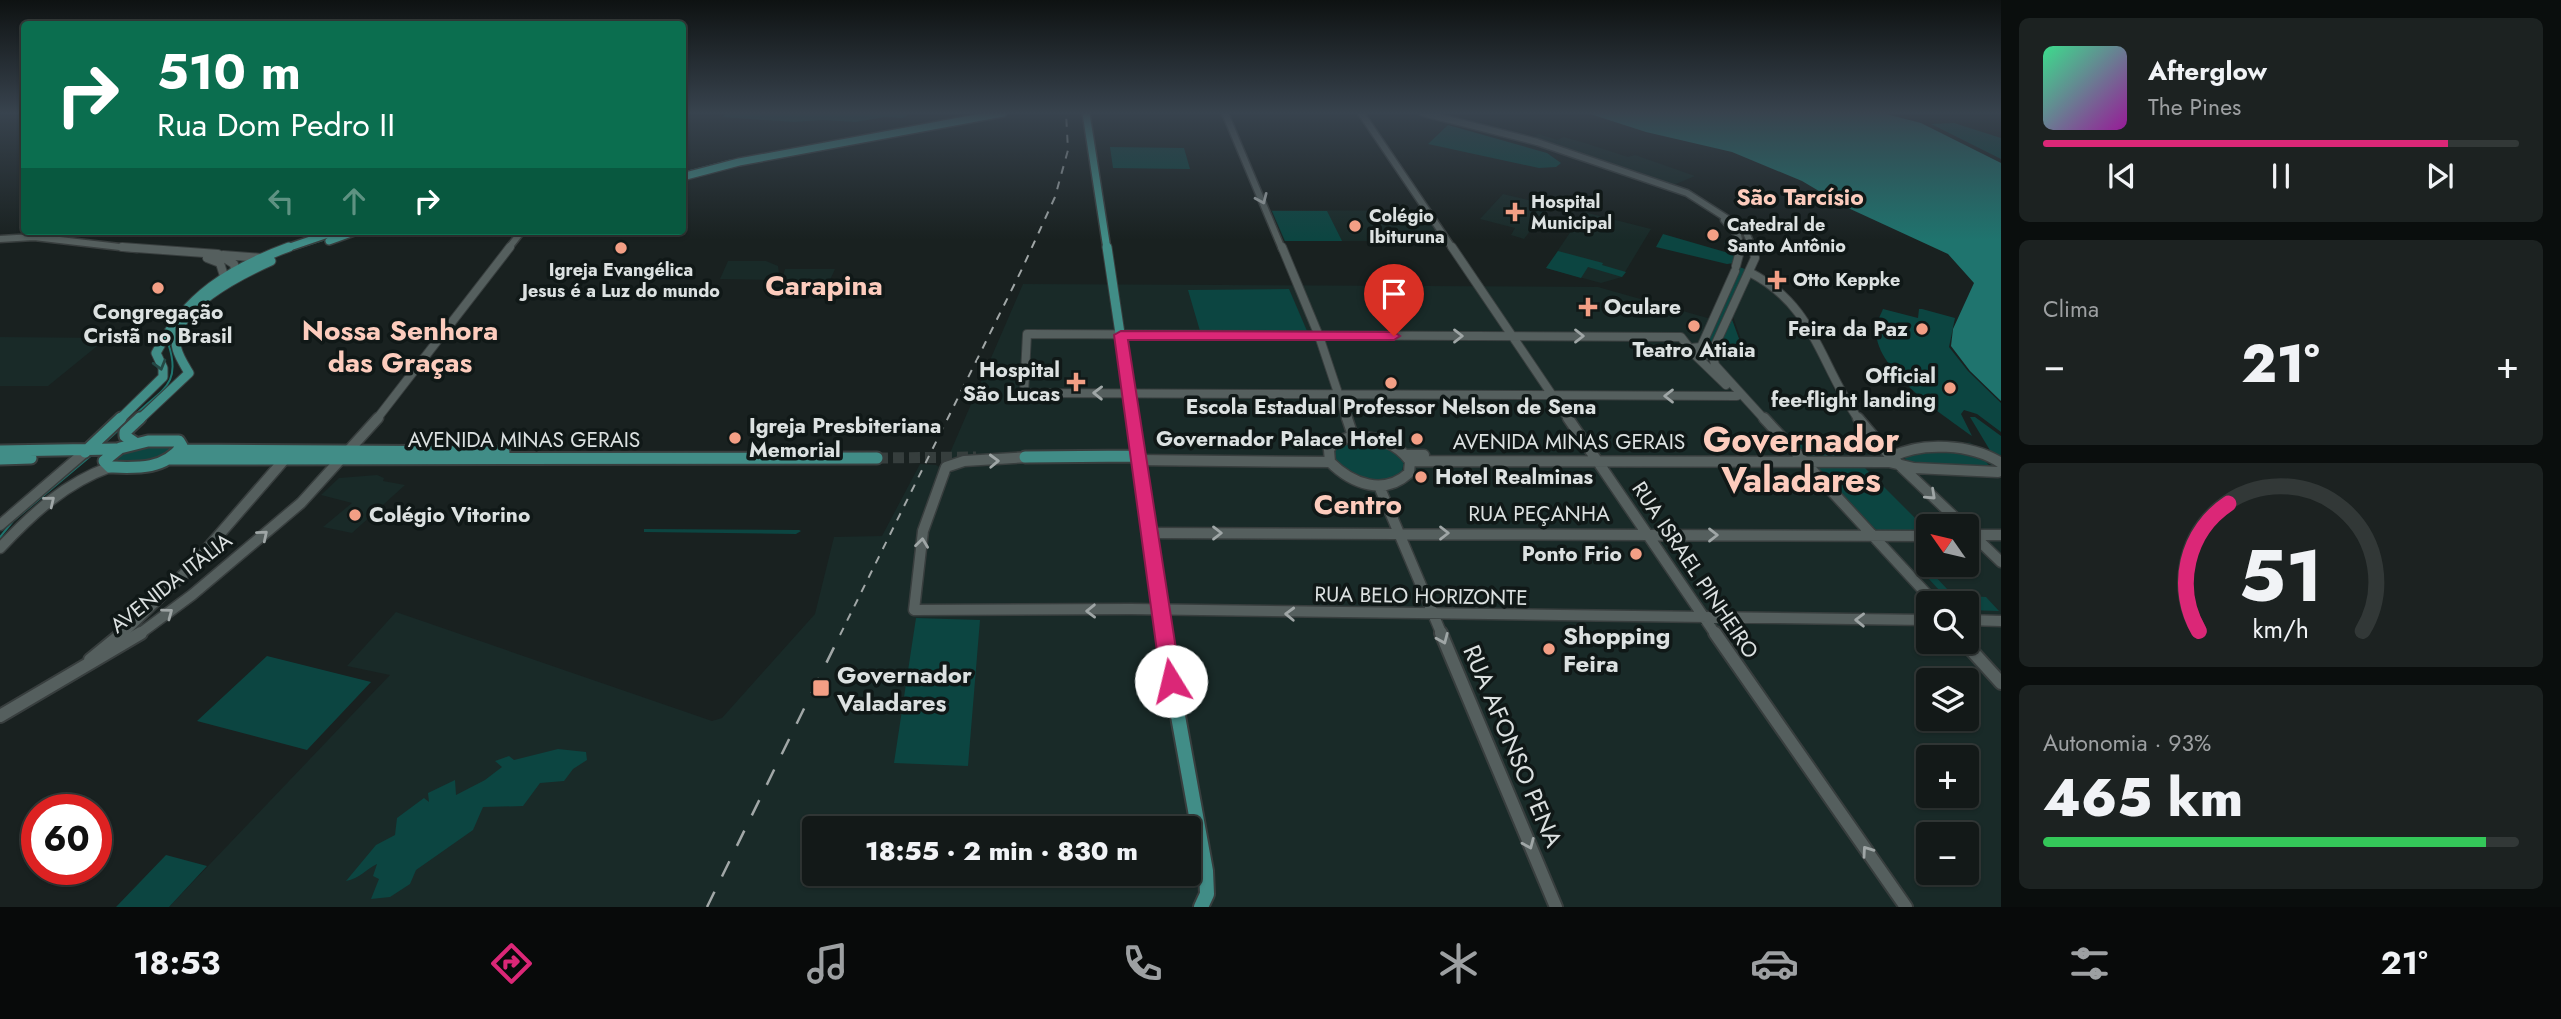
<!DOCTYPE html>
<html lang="pt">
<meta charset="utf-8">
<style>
body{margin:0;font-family:Jost,sans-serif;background:#1c2221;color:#f1f3f6;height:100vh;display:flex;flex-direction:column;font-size:26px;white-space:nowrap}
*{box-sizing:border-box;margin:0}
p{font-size:23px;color:#9da0a2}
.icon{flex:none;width:38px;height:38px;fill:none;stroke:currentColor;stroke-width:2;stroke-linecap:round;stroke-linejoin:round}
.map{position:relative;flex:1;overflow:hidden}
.details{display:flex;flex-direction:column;gap:18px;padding:18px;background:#0a0e0d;width:560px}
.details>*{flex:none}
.banner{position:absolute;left:21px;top:21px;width:665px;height:214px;border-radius:7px;box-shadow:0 2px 5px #0004,0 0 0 2px #323837;background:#0b6e4f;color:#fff;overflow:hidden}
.needle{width:46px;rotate:304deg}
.tools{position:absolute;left:1916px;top:514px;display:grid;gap:14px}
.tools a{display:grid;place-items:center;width:63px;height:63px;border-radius:7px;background:#131918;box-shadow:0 2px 5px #0004,0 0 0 2px #323837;font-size:35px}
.speed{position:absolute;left:21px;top:794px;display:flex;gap:14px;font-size:35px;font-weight:700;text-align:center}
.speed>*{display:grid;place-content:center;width:91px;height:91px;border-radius:50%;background:#131918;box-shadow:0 2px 5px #0004,0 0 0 2px #323837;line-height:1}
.speed .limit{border:10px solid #d22;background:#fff;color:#111}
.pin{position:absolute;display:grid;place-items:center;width:60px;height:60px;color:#fff;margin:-72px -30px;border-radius:50% 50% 50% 0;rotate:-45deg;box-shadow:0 0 7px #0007}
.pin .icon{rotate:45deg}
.me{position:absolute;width:77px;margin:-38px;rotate:351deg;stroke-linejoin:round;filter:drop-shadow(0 0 5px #0008)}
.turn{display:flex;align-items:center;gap:24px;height:147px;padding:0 21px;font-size:32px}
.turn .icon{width:91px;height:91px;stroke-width:2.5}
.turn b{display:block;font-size:49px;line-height:60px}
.lanes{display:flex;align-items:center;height:66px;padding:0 21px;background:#0003;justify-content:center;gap:35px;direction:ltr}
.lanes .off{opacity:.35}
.big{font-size:52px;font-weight:800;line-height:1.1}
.details .widget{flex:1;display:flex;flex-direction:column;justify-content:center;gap:10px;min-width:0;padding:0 24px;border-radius:10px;background:#1c2221}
.details .dial{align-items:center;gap:0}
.dial svg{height:182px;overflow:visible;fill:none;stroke:#323837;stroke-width:7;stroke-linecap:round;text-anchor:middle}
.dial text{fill:#f1f3f6;stroke:none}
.song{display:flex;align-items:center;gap:21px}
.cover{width:84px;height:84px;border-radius:10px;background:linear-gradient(135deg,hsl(150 70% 55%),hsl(300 70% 35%))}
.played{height:7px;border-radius:4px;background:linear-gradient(90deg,#db2777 85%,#323837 85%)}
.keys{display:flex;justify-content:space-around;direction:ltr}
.heat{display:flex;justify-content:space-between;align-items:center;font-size:38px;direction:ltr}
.charge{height:10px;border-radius:5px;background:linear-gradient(90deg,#34c759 93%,#323837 0)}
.trip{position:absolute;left:802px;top:816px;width:399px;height:70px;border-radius:7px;background:#131918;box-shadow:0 2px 5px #0004,0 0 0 2px #323837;font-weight:800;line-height:70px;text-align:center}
.dock{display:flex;height:112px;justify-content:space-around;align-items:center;background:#080a0a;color:#9da0a2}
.dock .icon{width:49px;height:49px}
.dock .on{color:#db2777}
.dock b{font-size:32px;color:#f1f3f6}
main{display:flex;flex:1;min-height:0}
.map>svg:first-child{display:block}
.built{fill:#192a28;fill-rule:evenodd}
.green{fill:#0c4541}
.water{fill:#1f746e}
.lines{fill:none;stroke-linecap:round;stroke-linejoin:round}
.stream{stroke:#1f746e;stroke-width:2}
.primary-tunnel{stroke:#363e3d;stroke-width:11;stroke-dasharray:11 5;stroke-linecap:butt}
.secondary-far3-casing{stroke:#383e3e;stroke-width:9}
.secondary-far2-casing{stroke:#383e3e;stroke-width:10}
.secondary-far1-casing{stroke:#383e3e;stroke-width:13}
.secondary-casing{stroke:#383e3e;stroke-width:16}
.primary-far3-casing{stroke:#383e3e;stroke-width:10}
.primary-far2-casing{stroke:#383e3e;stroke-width:11}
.primary-far1-casing{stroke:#383e3e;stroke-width:15}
.primary-casing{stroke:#383e3e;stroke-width:18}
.secondary-far3{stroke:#555f5e;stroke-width:6}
.secondary-far2{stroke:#555f5e;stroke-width:8}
.secondary-far1{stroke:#555f5e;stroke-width:10}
.secondary{stroke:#555f5e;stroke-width:12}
.primary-far3{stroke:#418d87;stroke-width:7}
.primary-far2{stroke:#418d87;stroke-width:9}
.primary-far1{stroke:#418d87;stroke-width:11}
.primary{stroke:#418d87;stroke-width:14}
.rail-far1{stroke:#a1a7a7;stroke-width:2;stroke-dasharray:8 8;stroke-linecap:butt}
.rail{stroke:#a1a7a7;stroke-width:2.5;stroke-dasharray:17 17;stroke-linecap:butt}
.oneway{stroke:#9fa6a6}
.oneway2{stroke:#244744}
.route{fill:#db2777;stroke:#8e194d;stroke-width:2}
.poi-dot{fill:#f39f85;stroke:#101817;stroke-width:2.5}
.labels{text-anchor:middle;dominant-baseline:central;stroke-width:7;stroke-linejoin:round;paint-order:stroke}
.far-poi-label{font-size:18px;font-weight:bold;fill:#dce1e1;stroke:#101817;text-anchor:start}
.poi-label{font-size:21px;font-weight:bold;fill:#dce1e1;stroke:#101817;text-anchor:end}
.street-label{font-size:21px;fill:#dce1e1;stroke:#101817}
.far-district-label{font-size:23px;font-weight:bold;fill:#fdccbd;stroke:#101817}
.near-poi-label{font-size:24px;font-weight:bold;fill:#dce1e1;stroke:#101817;text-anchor:start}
.near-street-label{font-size:24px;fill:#dce1e1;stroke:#101817}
.district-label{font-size:28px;font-weight:bold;fill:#fdccbd;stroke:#101817}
.town-label{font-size:35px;font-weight:bold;fill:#fdccbd;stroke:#101817}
</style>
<main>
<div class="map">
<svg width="2001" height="907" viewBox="0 0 2001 907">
<rect width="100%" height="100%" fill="#192120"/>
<path class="built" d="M1539,134L1557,140L1564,137L1585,143L1628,157L1635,155L1695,176L1671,186L1530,139Z
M1503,194L1550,205L1524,239L1511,235L1515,228L1480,219Z
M1271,210L1423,211L1444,241H1284Z
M1584,212L1651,229L1622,277L1601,283L1546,268Z
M728,261H766L778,266L779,274L777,280L720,279Z
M785,269H835L830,280H782Z
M1752,274L1787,303L1808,332L1834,389L1868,438L1885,450L1970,442L2001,465V907H169L390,675L347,666L396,612L712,721L722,718L815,614L834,537L882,536L920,464L936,465L943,469L1023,284L1598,287L1711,319L1719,341L1744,348L1732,314ZM1928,527H1967V565H1928ZM1928,604H1967V642H1928ZM1928,681H1967V719H1928ZM1928,758H1967V796H1928ZM814,828H1188V873H814ZM1928,835H1967V873H1928Z
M0,337L107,338L48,386H0Z
M377,475L384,478L383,481L405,485L352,533L323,527L352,503L321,495L339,478Z"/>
<path class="green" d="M726,113H908V115L903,118L885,117L855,122L823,120L794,122L723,117Z
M1954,123L2001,138V159L1931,124Z
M1448,125L1547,153L1561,163L1556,167L1539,168L1428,144Z
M1110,147L1184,148L1190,169L1113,168Z
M1272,211H1327L1342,241H1285Z
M1663,234L1732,254L1730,247L1724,243L1739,241L1734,263L1727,264L1656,247Z
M1558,251L1603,263L1602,265L1626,272L1622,277L1588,267L1581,278L1546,268Z
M1739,267L1745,269L1746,273L1730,314L1742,347L1717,341L1704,356L1694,348L1701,347Z
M1289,289L1307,331H1200L1188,290Z
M1883,309L1918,318L1919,309H1922L1955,318L1949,347L1968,371L2001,403V432L1977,414L1964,410L1961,414L1972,436C1944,416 1867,365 1877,324C1878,319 1881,314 1883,309Z
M1970,417H1975L2001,436V457L1991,452Z
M1349,440C1370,442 1392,442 1404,462L1401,475C1381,489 1361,477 1340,470L1332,455L1334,448Z
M1792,442H1827L1841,456H1806Z
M171,444L174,449L151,465L113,460L125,448Z
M1963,449L1984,459L1990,467L1992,463L2001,465V472L1914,468L1899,452Z
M1817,468H1865L1928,531V536H1882Z
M644,529L799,530L801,531L796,534L644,532Z
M1916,565H1944L1952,575H1934L1948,590L1967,591L1971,596L1986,597L1999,611L1967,610V604H1952Z
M916,618L980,620L968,766L894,763Z
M267,656L371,682L307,750L197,721Z
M558,749L586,752L587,760L573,769L564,781L540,783L523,806L483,807L473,830L416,870L410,884L390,897L371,899L379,879L373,876L377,864C365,870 360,878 346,881L376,845L395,835L397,818L424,798L429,802L428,793L455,780L456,795L485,780L502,767L495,761L509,756L514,760Z
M166,855L207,866L169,907H116Z"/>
<path class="water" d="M1587,113H1882L1921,123L2001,163V401L1970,371L1951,346L1953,329L1974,283L1948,254L1846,207L1802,181L1732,152L1646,132Z"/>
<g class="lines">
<path class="stream" d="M682,173L732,160
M292,250L326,239
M136,414C162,389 181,385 169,346L173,337
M102,445L132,418
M0,537L13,521L93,454"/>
<path class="primary-tunnel" d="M877,458L976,457"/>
<defs>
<path id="secondary-far3" d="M1225,113L1282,249
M1361,113L1453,249
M1423,113L1537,142L1687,193L1745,230L1753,249
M1724,220L1738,235L1741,249
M0,239L34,237L137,249
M508,249L522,231"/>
<path id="secondary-far2" d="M122,247L218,254L234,264L235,270
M1282,247L1319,336L1347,420
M1452,247L1569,420
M223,255L262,258
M207,258L220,263L224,276
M1736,266L1741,247
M1749,272C1816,306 1819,364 1859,420
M1701,347L1735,271
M1691,350L1681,337L1027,334L1024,393L1737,396
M1712,352L1755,258L1753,247
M1712,355L1701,356L1691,348L1701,347L1712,352L1715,365L1765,420
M1696,356L1726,385
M376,420L510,247"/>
<path id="secondary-far1" d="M1347,418L1353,436
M1568,418L1716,635
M1764,418L1936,604
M1858,418L1891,457L1965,527
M1353,436C1376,437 1396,442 1410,461L1409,473C1384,496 1352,484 1330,462L1329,450L1333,443Z
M1406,455H1424
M1030,457L964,461L946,467L923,531L914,610L1131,609L1928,620
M1891,457C1922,441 1972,444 2001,463
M1137,460L1330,462
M1410,461L1889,462L1914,468L1998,472
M1379,486L1442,635
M0,525L85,452
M1967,529L2001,562
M1148,533L1928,536
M1971,535H2001
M0,548C32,514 65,483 110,467
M1967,620L2001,621
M121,635L192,566L284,460
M138,635L192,595L301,503L378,418"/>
<path id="secondary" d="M1441,633L1556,907
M1715,633L1906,907
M1964,642L2001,683
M90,660L123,633
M0,716L141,633"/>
<path id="primary-far3" d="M1086,113L1107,249
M682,177L739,162L1003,113
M329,241L357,231
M284,249L337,231"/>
<path id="primary-far2" d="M1107,247L1133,420
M119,420L163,377V368L156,353C186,296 229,269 289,247
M139,420L189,373C185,366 179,357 177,349C167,310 244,273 271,261"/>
<path id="primary-far1" d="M1133,418L1164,635
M148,441H179L182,446C164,470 137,468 110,467L104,461L120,448Z
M134,442L125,436V432L140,418
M180,450L504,452
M0,451L116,449
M85,452L121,418
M1025,457L1136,456
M0,459L31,458
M170,459L877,458"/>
<path id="primary" d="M1163,633L1206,871L1207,894L1201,907"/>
</defs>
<use href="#secondary-far3" class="secondary-far3-casing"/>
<use href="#secondary-far2" class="secondary-far2-casing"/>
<use href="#secondary-far1" class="secondary-far1-casing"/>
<use href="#secondary" class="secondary-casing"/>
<use href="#primary-far3" class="primary-far3-casing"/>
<use href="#primary-far2" class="primary-far2-casing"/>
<use href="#primary-far1" class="primary-far1-casing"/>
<use href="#primary" class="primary-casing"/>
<use href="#secondary-far3" class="secondary-far3"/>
<use href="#secondary-far2" class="secondary-far2"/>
<use href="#secondary-far1" class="secondary-far1"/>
<use href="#secondary" class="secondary"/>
<use href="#primary-far3" class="primary-far3"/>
<use href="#primary-far2" class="primary-far2"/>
<use href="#primary-far1" class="primary-far1"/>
<use href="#primary" class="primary"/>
<path class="rail-far1" d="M840,635L1022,269L1055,197L1068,150L1066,113"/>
<path class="rail" d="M707,907L841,633"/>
</g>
<defs><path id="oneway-chevron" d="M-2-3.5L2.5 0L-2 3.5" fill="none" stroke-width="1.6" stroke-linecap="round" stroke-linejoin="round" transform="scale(1.75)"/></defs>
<g class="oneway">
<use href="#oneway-chevron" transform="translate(1262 199) rotate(66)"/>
<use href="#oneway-chevron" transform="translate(1458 336)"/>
<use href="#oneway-chevron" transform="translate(1579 336)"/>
<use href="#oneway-chevron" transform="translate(1098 393) rotate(-179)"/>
<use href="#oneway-chevron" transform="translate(1669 396) rotate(-180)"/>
<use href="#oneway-chevron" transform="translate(994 461) rotate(-2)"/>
<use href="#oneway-chevron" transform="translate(1931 495) rotate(43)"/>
<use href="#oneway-chevron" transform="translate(50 501) rotate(-39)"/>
<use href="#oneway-chevron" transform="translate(1217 533)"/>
<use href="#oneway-chevron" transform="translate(1444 533)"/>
<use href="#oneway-chevron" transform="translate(263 535) rotate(-40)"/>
<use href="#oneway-chevron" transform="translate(1713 535)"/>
<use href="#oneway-chevron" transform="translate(922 543) rotate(-83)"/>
<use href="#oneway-chevron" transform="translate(1091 611) rotate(179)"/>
<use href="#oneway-chevron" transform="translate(168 613) rotate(-37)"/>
<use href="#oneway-chevron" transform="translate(1290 614) rotate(-178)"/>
<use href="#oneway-chevron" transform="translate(1860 620) rotate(-179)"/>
<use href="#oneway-chevron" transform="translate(1443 639) rotate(67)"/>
<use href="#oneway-chevron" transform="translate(1529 844) rotate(67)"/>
<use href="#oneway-chevron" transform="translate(1867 851) rotate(-125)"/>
</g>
<use class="oneway2" href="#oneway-chevron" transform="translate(160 365) rotate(74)"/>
<linearGradient id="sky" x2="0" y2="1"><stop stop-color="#0e1212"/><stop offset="0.47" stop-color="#38434e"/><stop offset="1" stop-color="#38434e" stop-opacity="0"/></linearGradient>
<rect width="2001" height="240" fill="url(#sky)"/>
<path class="route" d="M1121,331L1394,332L1400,336L1394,340H1128L1181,681L1178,687L1171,689L1164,687L1161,681L1114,335Z"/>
<g class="poi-dot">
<path d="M1511.5 201.5h7v7h7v7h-7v7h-7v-7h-7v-7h7z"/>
<circle cx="1355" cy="226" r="7"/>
<circle cx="1713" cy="235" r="7"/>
<circle cx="621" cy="248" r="7"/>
<path d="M1773.5 269.5h7v7h7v7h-7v7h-7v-7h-7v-7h7z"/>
<circle cx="158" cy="288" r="7"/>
<path d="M1584.5 296.5h7v7h7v7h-7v7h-7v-7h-7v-7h7z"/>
<circle cx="1694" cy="326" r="7"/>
<circle cx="1922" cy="329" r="7"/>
<path d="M1072.5 371.5h7v7h7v7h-7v7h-7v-7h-7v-7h7z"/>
<circle cx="1391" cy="383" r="7"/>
<circle cx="1950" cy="388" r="7"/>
<circle cx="735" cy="438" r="7"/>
<circle cx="1417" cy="439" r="7"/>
<circle cx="1421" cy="477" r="7"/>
<circle cx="355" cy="515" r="7"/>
<circle cx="1636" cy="554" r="7"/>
<circle cx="1549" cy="649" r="7"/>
<rect x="812" y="679" width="18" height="18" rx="3.5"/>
</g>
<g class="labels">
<g class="far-poi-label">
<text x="1531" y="202">Hospital<tspan x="1531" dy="21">Municipal</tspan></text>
<text x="1369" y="216">Colégio<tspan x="1369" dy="21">Ibituruna</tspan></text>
<text x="1727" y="225">Catedral de<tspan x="1727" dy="21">Santo Antônio</tspan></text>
<text x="621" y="270" text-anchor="middle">Igreja Evangélica<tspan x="621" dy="21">Jesus é a Luz do mundo</tspan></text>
<text x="1793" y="280">Otto Keppke</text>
</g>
<g class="poi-label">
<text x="1604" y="307" text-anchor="start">Oculare</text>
<text x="158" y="312" text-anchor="middle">Congregação<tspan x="158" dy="24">Cristã no Brasil</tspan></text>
<text x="1908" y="329">Feira da Paz</text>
<text x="1694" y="350" text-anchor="middle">Teatro Atiaia</text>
<text x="1060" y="370">Hospital<tspan x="1060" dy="24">São Lucas</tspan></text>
<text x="1936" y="376">Official<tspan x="1936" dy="24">fee-flight landing</tspan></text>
<text x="1391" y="407" text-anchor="middle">Escola Estadual Professor Nelson de Sena</text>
<text x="749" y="426" text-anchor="start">Igreja Presbiteriana<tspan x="749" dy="24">Memorial</tspan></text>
<text x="1403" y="439">Governador Palace Hotel</text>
<text x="1435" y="477" text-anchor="start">Hotel Realminas</text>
<text x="369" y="515" text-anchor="start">Colégio Vitorino</text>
<text x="1622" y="554">Ponto Frio</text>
</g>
<g class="street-label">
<text x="524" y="440">AVENIDA MINAS GERAIS</text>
<text x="1569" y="442">AVENIDA MINAS GERAIS</text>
<text x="1539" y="514">RUA PEÇANHA</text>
<text transform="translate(1695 570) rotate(56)">RUA ISRAEL PINHEIRO</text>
<text transform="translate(171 583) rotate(-38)">AVENIDA ITÁLIA</text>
<text transform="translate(1421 596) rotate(1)">RUA BELO HORIZONTE</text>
</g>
<g class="far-district-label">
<text x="1800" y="197">São Tarcísio</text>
</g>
<g class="near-poi-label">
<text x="1563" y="635">Shopping<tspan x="1563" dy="28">Feira</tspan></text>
<text x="837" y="674">Governador<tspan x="837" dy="28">Valadares</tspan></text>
</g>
<g class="near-street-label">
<text transform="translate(1513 746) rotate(67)">RUA AFONSO PENA</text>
</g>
<g class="district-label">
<text x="824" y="285">Carapina</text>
<text x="400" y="330">Nossa Senhora<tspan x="400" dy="32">das Graças</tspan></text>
<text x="1358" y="504">Centro</text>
</g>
<g class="town-label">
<text x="1801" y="440">Governador<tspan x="1801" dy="40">Valadares</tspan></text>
</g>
</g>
</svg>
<div class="tools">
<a><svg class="needle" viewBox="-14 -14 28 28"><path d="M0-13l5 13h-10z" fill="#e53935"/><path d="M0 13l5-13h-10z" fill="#9da0a2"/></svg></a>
<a><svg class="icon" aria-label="search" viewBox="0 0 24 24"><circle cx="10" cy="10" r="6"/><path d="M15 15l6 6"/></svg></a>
<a><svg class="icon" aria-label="layers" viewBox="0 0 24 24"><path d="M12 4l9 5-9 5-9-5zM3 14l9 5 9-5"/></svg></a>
<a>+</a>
<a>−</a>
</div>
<div class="speed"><div class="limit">60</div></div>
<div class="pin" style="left:1394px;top:336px;background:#d93025"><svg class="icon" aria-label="arrive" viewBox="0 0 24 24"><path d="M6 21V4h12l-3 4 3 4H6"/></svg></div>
<svg class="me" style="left:1171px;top:681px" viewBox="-20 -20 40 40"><circle r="19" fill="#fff"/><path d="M0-13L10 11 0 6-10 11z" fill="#db2777"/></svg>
<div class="trip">18:55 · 2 min · 830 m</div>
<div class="banner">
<div class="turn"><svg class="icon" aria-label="right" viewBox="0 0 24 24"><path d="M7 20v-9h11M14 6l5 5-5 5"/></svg><div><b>510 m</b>Rua Dom Pedro II</div></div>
<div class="lanes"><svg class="icon off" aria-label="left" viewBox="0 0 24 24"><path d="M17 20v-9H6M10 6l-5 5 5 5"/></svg><svg class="icon off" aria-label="ahead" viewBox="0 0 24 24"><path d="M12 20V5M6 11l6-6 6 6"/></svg><svg class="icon" aria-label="right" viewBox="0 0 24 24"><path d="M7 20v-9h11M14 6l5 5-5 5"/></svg></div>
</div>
</div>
<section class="details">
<div class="widget">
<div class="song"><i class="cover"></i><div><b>Afterglow</b><p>The Pines</p></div></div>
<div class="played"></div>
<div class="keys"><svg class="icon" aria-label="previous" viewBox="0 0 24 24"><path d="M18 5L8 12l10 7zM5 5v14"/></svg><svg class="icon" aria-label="pause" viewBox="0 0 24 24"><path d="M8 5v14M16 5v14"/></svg><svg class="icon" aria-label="next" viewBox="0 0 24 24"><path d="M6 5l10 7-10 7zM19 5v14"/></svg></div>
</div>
<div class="widget"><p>Clima</p>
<div class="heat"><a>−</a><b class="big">21°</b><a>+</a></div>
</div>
<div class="widget dial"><svg viewBox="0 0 100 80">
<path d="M14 69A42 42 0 1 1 86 69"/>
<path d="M14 69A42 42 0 0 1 27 13" stroke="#db2777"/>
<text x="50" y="56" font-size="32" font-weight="700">51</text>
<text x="50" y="72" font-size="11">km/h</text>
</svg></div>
<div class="widget"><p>Autonomia · 93%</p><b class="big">465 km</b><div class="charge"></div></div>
</section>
</main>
<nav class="dock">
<b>18:53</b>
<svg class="icon on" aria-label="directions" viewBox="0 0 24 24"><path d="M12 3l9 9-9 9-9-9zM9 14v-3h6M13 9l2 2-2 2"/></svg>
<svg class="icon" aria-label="music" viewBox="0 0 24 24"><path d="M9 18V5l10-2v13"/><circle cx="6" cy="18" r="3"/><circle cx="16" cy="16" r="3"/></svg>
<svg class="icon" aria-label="phone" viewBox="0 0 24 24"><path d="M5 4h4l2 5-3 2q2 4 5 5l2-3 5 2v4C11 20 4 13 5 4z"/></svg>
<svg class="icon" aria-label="climate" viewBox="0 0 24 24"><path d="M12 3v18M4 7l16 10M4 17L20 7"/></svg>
<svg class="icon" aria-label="car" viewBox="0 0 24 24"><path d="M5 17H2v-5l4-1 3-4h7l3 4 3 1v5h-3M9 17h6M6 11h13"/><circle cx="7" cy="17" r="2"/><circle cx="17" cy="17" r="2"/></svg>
<svg class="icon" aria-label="filters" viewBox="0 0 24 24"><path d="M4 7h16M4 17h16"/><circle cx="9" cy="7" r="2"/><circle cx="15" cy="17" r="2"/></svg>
<b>21°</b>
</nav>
